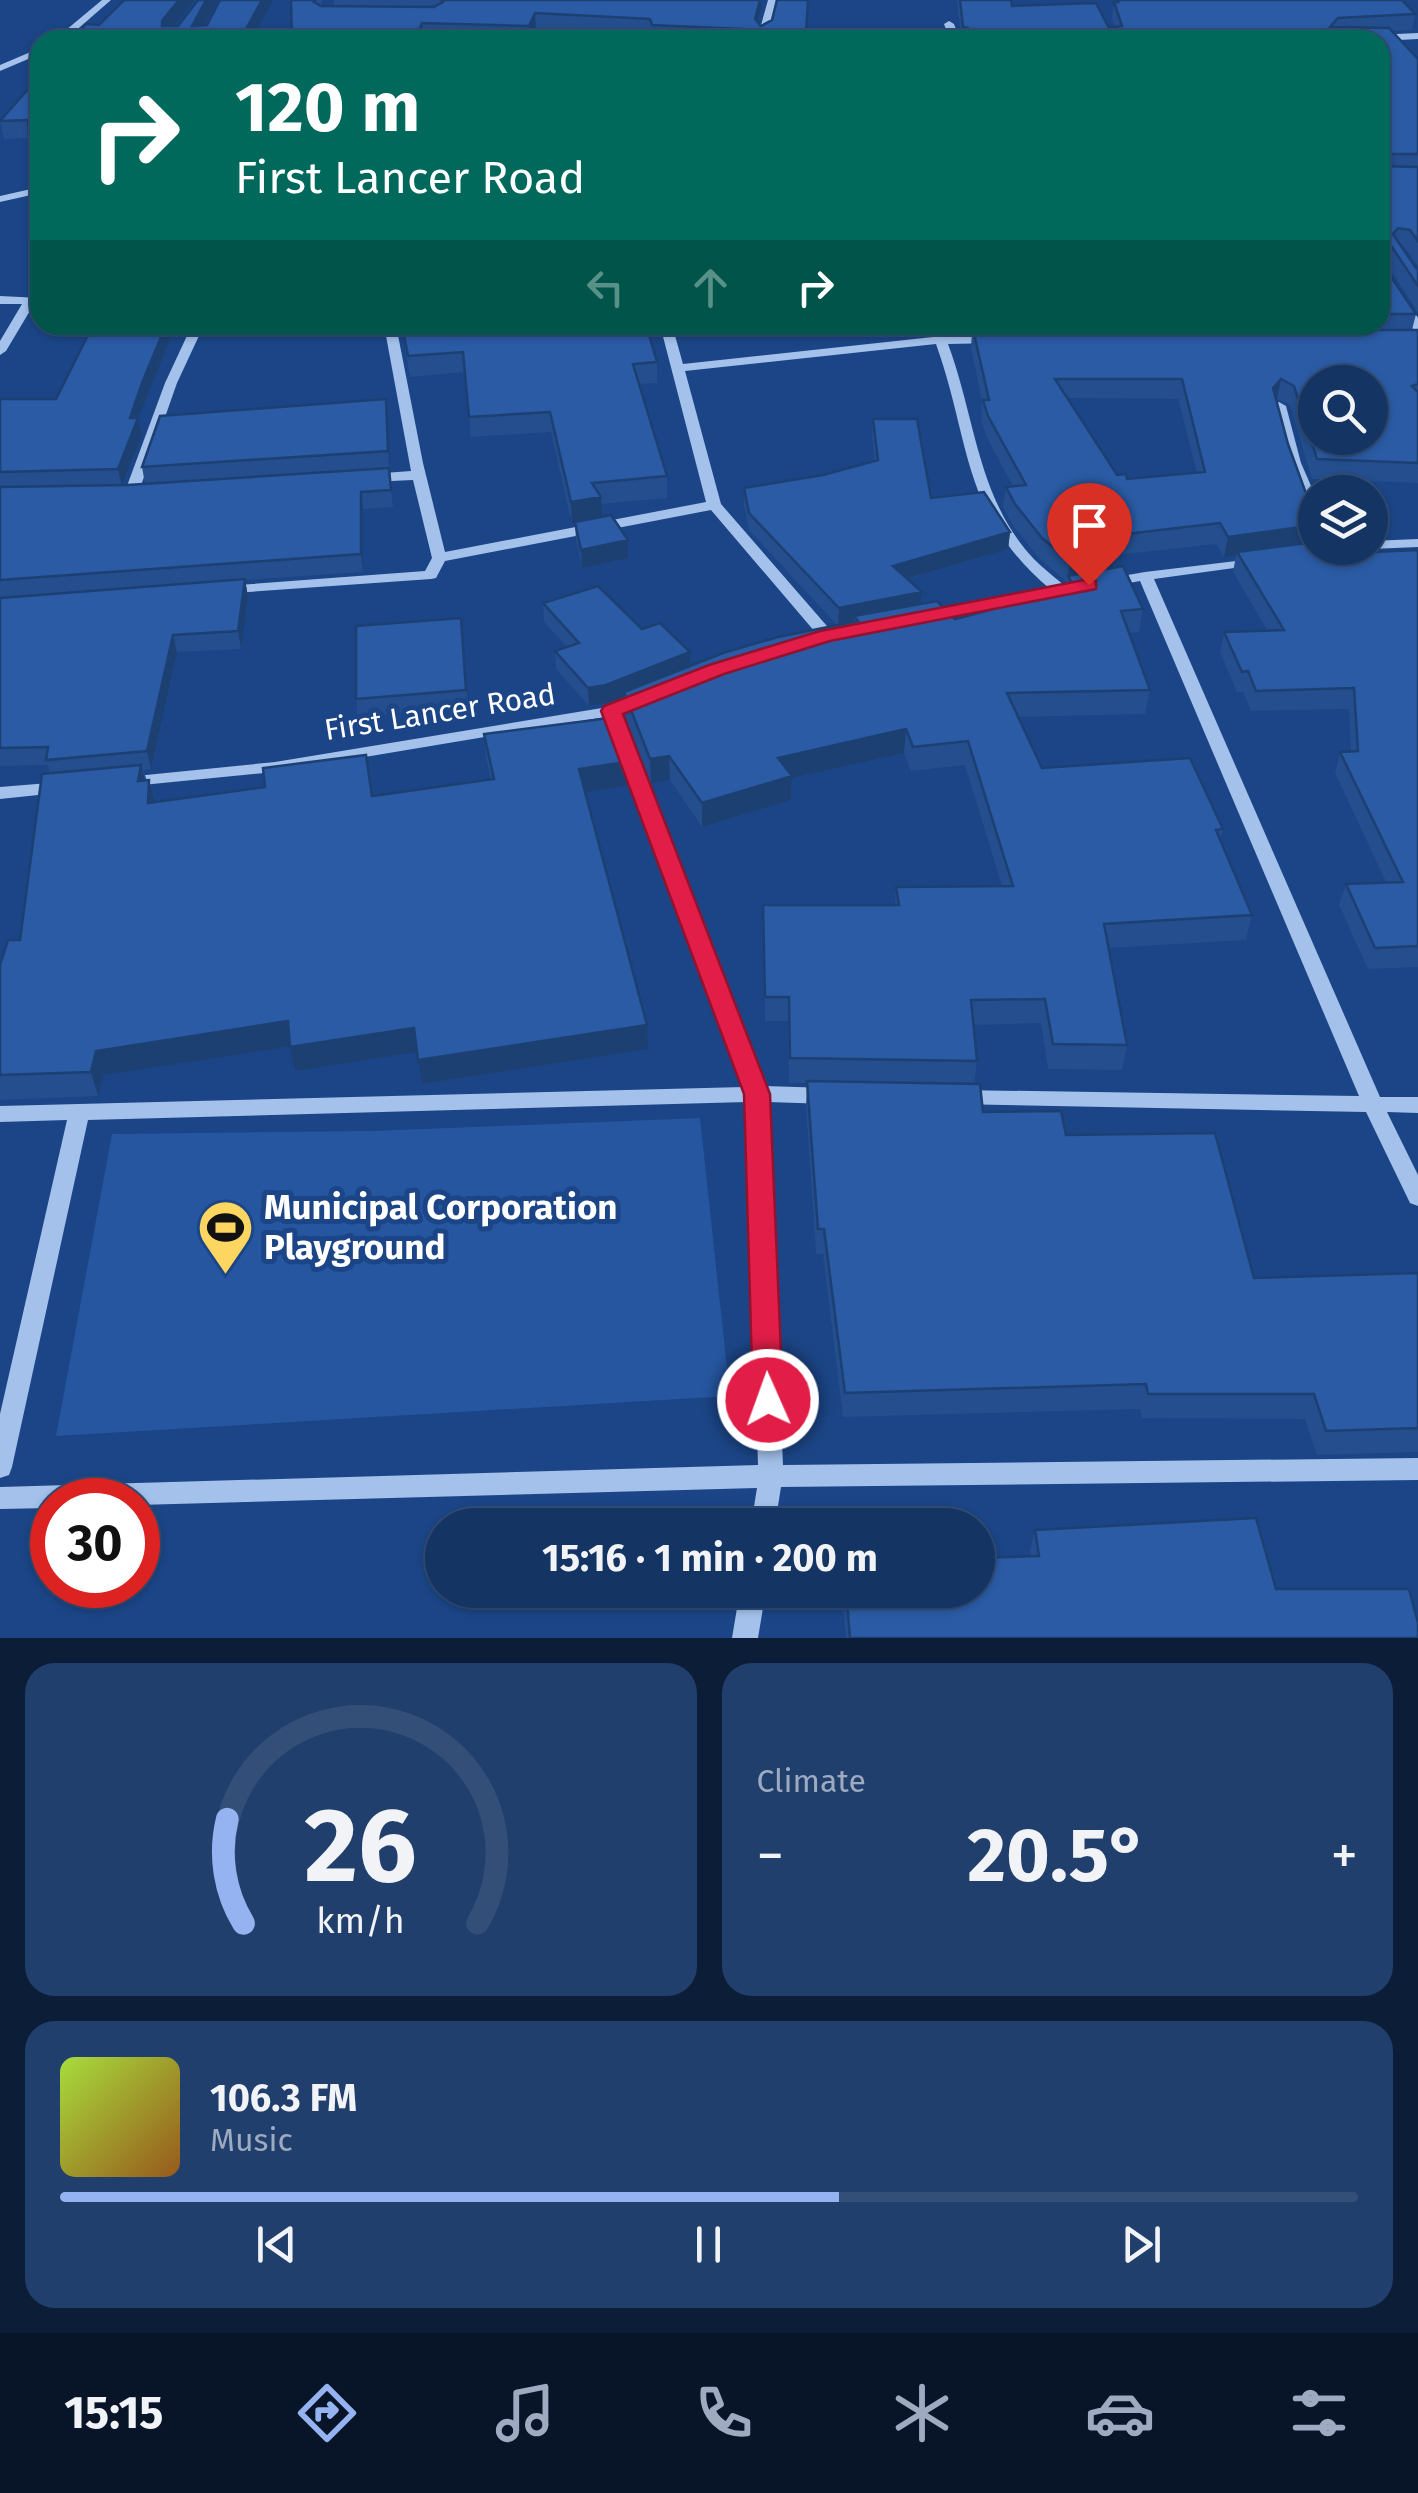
<!DOCTYPE html>
<meta charset="utf-8">
<style>
body{margin:0;font-family:"Fira Sans",sans-serif;background:#213f6d;color:#f1f3f6;height:100vh;display:flex;flex-direction:column;font-size:38px;white-space:nowrap}
*{box-sizing:border-box;margin:0}
p{font-size:32px;color:#9daabf}
.icon{flex:none;width:55px;height:55px;fill:none;stroke:currentColor;stroke-width:2;stroke-linecap:round;stroke-linejoin:round}
.map{position:relative;height:1638px;overflow:hidden}
.sheet{display:flex;flex-direction:column;gap:25px;padding:25px;background:#0b1d37;flex:1}
.sheet>*{flex:none}
.guide{position:absolute;left:30px;top:30px;width:1360px;height:305px;border-radius:30px;box-shadow:0 2px 8px #0004,0 0 0 2px #334f78;background:#00695c;color:#fff;overflow:hidden}
.controls{position:absolute;left:1298px;top:365px;display:grid;gap:20px}
.controls a{display:grid;place-items:center;width:90px;height:90px;border-radius:50%;background:#143464;box-shadow:0 2px 8px #0004,0 0 0 2px #334f78;font-size:50px}
.speed{position:absolute;left:30px;top:1478px;display:flex;gap:20px;font-size:50px;font-weight:700;text-align:center}
.speed>*{display:grid;place-content:center;width:130px;height:130px;border-radius:50%;background:#143464;box-shadow:0 2px 8px #0004,0 0 0 2px #334f78;line-height:1}
.speed .limit{border:15px solid #d22;background:#fff;color:#111}
.pin{position:absolute;display:grid;place-items:center;width:85px;height:85px;color:#fff;margin:-102px -42px;border-radius:50% 50% 50% 0;rotate:-45deg;box-shadow:0 0 10px #0007}
.pin .icon{rotate:45deg}
.me{position:absolute;width:110px;margin:-55px;rotate:358deg;stroke-linejoin:round;filter:drop-shadow(0 0 8px #0008)}
.turn{display:flex;align-items:center;gap:35px;height:210px;padding:0 40px;font-size:45px}
.turn .icon{width:130px;height:130px;stroke-width:2.5}
.turn b{display:block;font-size:70px;line-height:85px}
.lanes{display:flex;align-items:center;height:95px;padding:0 40px;background:#0003;justify-content:center;gap:50px;direction:ltr}
.lanes .off{opacity:.35}
.big{font-size:75px;font-weight:700;line-height:1.1}
.sheet .widget{flex:1;display:flex;flex-direction:column;justify-content:center;gap:15px;min-width:0;padding:0 35px;border-radius:30px;background:#213f6d}
.sheet .dial{align-items:center;gap:0}
.dial svg{height:260px;overflow:visible;fill:none;stroke:#334f78;stroke-width:7;stroke-linecap:round;text-anchor:middle}
.dial text{fill:#f1f3f6;stroke:none}
.song{display:flex;align-items:center;gap:30px}
.cover{width:120px;height:120px;border-radius:15px;background:linear-gradient(135deg,hsl(80 70% 55%),hsl(30 70% 35%))}
.played{height:10px;border-radius:5px;background:linear-gradient(90deg,#95b2f1 60%,#334f78 60%)}
.keys{display:flex;justify-content:space-around;direction:ltr}
.heat{display:flex;justify-content:space-between;align-items:center;font-size:55px;direction:ltr}
.sheet .tiles{flex:1;display:grid;gap:25px;grid-template-columns:1fr 1fr}
.widget:last-child{grid-column:span 2}
.trip{position:absolute;left:425px;top:1508px;width:570px;height:100px;border-radius:50px;background:#143464;box-shadow:0 2px 8px #0004,0 0 0 2px #334f78;font-weight:700;line-height:100px;text-align:center}
.tabs{display:flex;height:160px;justify-content:space-around;align-items:center;background:#081528;color:#9daabf}
.tabs .icon{width:70px;height:70px}
.tabs .selected{color:#95b2f1}
.tabs b{font-size:45px;color:#f1f3f6}
.map>svg:first-child{display:block}
.green{fill:#25569f}
.lines{fill:none;stroke-linecap:round;stroke-linejoin:round}
.minor{fill:#a3c1eb;fill-rule:evenodd}
.wall{fill:#244e8d;fill-rule:evenodd}
.shaded-wall{fill:#1d4073}
.building{fill:#2a5ba4;stroke:#1d4073;stroke-width:2.5;fill-rule:evenodd}
.route{fill:#e11d48;stroke:#92132f;stroke-width:2.5}
.labels{text-anchor:middle;dominant-baseline:central;stroke-width:10;stroke-linejoin:round;paint-order:stroke}
.street-label{font-size:30px;fill:#fff;stroke:#1b4586}
.near-poi-label{font-size:35px;font-weight:bold;fill:#fff;stroke:#1b4586;text-anchor:start}
</style>
<div class="map">
<svg width="1418" height="1638" viewBox="0 0 1418 1638">
<rect width="100%" height="100%" fill="#1b4586"/>
<path class="green" d="M700,1118L730,1396L56,1436L112,1134L374,1131Z"/>
<g class="lines">
<path class="minor" d="M102,0H111L65,40H54Z
M768,0H776L768,36L763,39L758,36Z
M949,21L954,24L960,40H950L944,24Z
M1418,33V39L1380,41L1371,38L1376,35Z
M574,34L577,35L580,40H570L569,37Z
M40,48V54L0,71V65Z
M40,187V193L0,202V196Z
M1380,265L1384,267L1418,318V332L1414,331L1380,278Z
M0,296L40,298V304H34L6,351L0,355V341L22,304H0Z
M192,325H204L177,383L138,494L136,497H126L124,494L165,383Z
M384,325H396L423,463L445,552L706,502L660,325H672L683,364L933,337L929,325H941L945,336L995,335L1001,339L995,343L948,344C974,413 977,490 1025,549C1036,563 1051,574 1065,586L1145,572L1261,558V564L1256,565L1154,579L1380,1097H1418V1113L1387,1112L1418,1175V1206L1410,1203L1366,1112L952,1104L949,1098L952,1092L959,1090L1359,1096L1140,581L926,621L918,616L926,611L1050,589C960,512 972,445 936,344L685,371L721,504L833,633L835,636L833,639H821L711,510L445,561L436,578L431,579L220,594L217,591L225,586L425,571L432,558L413,480L370,482L363,478L370,474L411,471Z
M1279,402L1286,406L1301,463L1315,495V515L1308,511L1287,463L1272,406Z
M1418,539V547L1370,549L1364,548H1370V541Z
M1321,548H1357C1344,556 1312,562 1299,554L1301,551Z
M643,694L651,699L649,702L620,713L764,1086L828,1088L835,1090L838,1096L835,1102L828,1104L768,1102L783,1465L1418,1458V1480L781,1487L775,1525H751L757,1488L138,1505V1500H52V1508L0,1509V1487L758,1465L747,1102L88,1120L12,1467L9,1475L0,1478V1414L67,1120L0,1122V1106L744,1087L605,717L275,772L122,787L113,782L116,778L275,762L608,707Z
M61,782L67,784L70,788L67,792L0,799V787Z
M740,1590H766L758,1638H732Z"/>
</g>
<path class="wall" d="M291,0H322L321,6H334V0H761V10L758,22L761,26L808,0L806,40H652L651,36L536,30L532,40H292Z
M957,0H1011L1012,6L1109,28L1115,27L1112,18L1114,2H1116L1117,0L1415,14L1412,30L1392,31L1418,59V266L1405,248L1402,247L1416,268H1418V312L1387,265L1382,262L1416,314L1412,330H1418V483L1312,479L1290,405L1277,399L1276,400L1315,536L1314,542L1327,554L1418,550V967L1368,969L1339,905L1346,884L1386,882L1335,773L1340,752L1351,751L1349,709L1251,711L1243,692H1237L1220,652L1224,632L1267,630L1233,572L1236,556L1224,557L1216,544L1116,555L1114,568L1143,609L1139,632L1129,633L1150,690L1145,714L1018,717L1042,768L1223,829L1220,841L1252,915L1246,940L1108,948L1127,1045L1122,1070L1048,1069L1041,1023L973,1025L977,1061L974,1084L983,1112L1066,1135L1254,1278L1418,1273V1452L1317,1455L1305,1419L1142,1418L1140,1409L843,1417L823,1254H816L806,1106L807,1083H789L788,1021H765L763,905H895L896,887L1002,886L965,765L911,771L904,753L792,778L791,800L702,827L670,780L651,783L625,715L624,697L607,703L589,706L556,669L555,651L567,647L544,622L543,603L642,629L690,666L837,625L749,530L744,505V488L823,475L875,461L872,436L873,419L931,498L1010,532L1008,549L907,579L921,604L955,619L1066,590L1067,582L1040,559L1012,524L1003,507L1006,487L1013,486L986,436L981,420L982,401L971,348L972,332H949L947,325H1380V40H961ZM1068,398L1178,399L1197,473L1127,479L1117,475Z
M40,76V153H33L30,138L4,139L0,120Z
M93,325H176L138,419L142,435L123,485L145,484L142,467L388,416L389,469L393,507L363,509V572L245,580L248,597L241,649L177,652L151,769L143,770L155,802L372,796L491,779L486,758L484,734L626,762L627,786L585,792L648,1049L422,1084L417,1052L295,1071L290,1046L104,1075L98,1096L0,1100V965L20,940L50,773L48,765L0,766V399H56Z
M401,325H646L657,362V383L639,384L667,476V498L601,504L602,517L628,540V558L582,568L576,540L575,523L572,524L551,432L471,437L465,372L410,377Z
M461,618L468,708L358,717L356,699Z
M1035,1530L1276,1589L1418,1638H846L842,1590H978L1031,1557L1030,1551Z"/>
<path class="shaded-wall" d="M179,0H194L165,38L162,21Z
M206,0H218L196,40L192,26Z
M262,0H273L252,40H240Z
M760,0H761V10L756,29L755,19Z
M535,13L536,30L530,40L529,26Z
M422,23L424,40H418L417,35Z
M166,325H176L138,419L142,435L122,486L118,469L130,418L142,383Z
M1281,379L1277,399L1268,407L1273,388Z
M386,399L388,416L390,469L388,451Z
M361,492L363,509V572L361,554Z
M601,497L602,518L572,524L571,502Z
M1315,525L1313,545L1237,552L1236,556L1224,557L1228,537Z
M1010,532L1008,549L892,583L893,566Z
M628,540V558L582,568L581,550Z
M1116,553L1113,574L1068,576L1070,561Z
M245,579L248,597L241,649L238,631Z
M922,592L920,610L854,616L853,623L838,626L839,608Z
M173,635L177,652L151,769L147,751Z
M690,652V671L624,692V697L607,703L589,706L588,688Z
M906,729L904,753L792,778L791,800L702,827V803L778,758Z
M669,756L670,780L651,783L650,759Z
M626,762L627,786L580,793L579,769Z
M141,765L147,788L138,781Z
M149,780L155,804L148,803Z
M288,1021L293,1046L104,1075L98,1096L91,1072L96,1051Z
M647,1025L648,1049L422,1084L418,1060Z
M414,1028L418,1052L295,1071L290,1047Z"/>
<path class="building" d="M124,0H179L162,21V26H178L198,0H206L192,26L207,25L220,0H262L240,40H72L86,24L99,25Z
M291,0H315L314,2L321,6L434,7L443,2L441,0H760L755,19L761,26L772,20L777,0H808L806,32L652,25L650,19L535,13L529,26L422,23L417,35L332,34V40H292Z
M960,0H1011L1012,6L1096,3L1109,28L1122,26L1114,2H1118L1117,0H1402L1415,14L1338,18L1330,27L1389,28L1418,59V154H1384L1381,166L1418,167V241L1410,230L1398,228L1393,234L1416,268H1418V286L1392,247L1384,243L1381,262L1416,314H1380V40H968V28L963,27Z
M40,76V135H29L28,120L0,121Z
M93,325H166L142,383L130,418H138L118,469L0,472V399H56Z
M402,325H646L657,362L633,364L667,476L592,483L601,497L571,502L550,412L469,417L463,352L408,356Z
M973,329L1418,330V384L1412,386L1418,392V463L1317,459L1294,386L1281,379L1273,388L1288,444L1315,518V525L1228,537L1220,523L1108,536L1116,553L1070,561L1042,538L1015,504L1006,487L1026,485L988,416L983,400H989ZM1055,379H1182L1205,472L1127,479L1126,474L1117,475ZM1315,382H1370V438H1315Z
M386,399L388,451L142,467L160,416Z
M873,419H917L931,498L984,492L1010,532L893,566L922,592L839,608L749,513L744,488L823,475L878,460Z
M389,468L391,490L361,492V554L0,580V487L127,485Z
M611,515L628,540L581,550L575,522Z
M1315,542V548H1324L1327,554L1418,550V946L1375,948L1346,884L1403,882L1340,752L1358,751L1354,688L1256,691L1248,671L1242,672L1224,632L1284,630L1237,552Z
M1123,566L1143,609L1121,611L1150,690L1007,693L1042,768L1190,758L1223,829L1216,830L1252,915L1104,924L1127,1045L1053,1044L1045,999L971,1000L977,1061L790,1058L789,997H765L763,905H899L896,887L1013,886L968,741L913,747L906,729L778,758L792,776L702,803L669,756L650,759L624,692L723,653L778,637L858,621L854,616L937,601L955,619L1075,588L1068,576Z
M245,579L238,631L173,635L147,751L46,760L48,747L0,748V598Z
M598,586L642,629L660,623L690,652L606,685L588,688L555,651L579,643L543,603Z
M461,618L466,690L356,699V626Z
M609,718L626,762L579,769L647,1025L418,1060L414,1028L290,1047L288,1021L96,1051L91,1072L0,1075V965L8,940H20L42,774L141,765L138,781L149,780L148,803L265,787L263,768L366,755L372,796L494,779L484,734Z
M807,1081L980,1084L983,1112L1061,1111L1066,1135L1215,1133L1254,1278L1418,1273V1428L1326,1431L1314,1394H1148L1146,1384L845,1393L824,1229H818Z
M1256,1518L1276,1589H1409L1418,1623V1638H850L846,1590H978V1558L1039,1556L1035,1530Z"/>
<path class="route" d="M1089,579L1096,581V589L830,641L724,674L623,714L770,1094L783,1400L779,1409L768,1413L757,1409L753,1400L744,1094L601,711L604,706L709,665L820,631Z"/>
<defs>
<symbol id="stadium-pin" viewBox="-11 -11 22 30"><path d="M0 17L-7.5 6A9.5 9.5 0 1 1 7.5 6Z" fill="#fcd660" stroke="#1b4586"/><path d="M0-5a6.5 5 0 1 0 0 10a6.5 5 0 1 0 0-10ZM-3.5-1.8h7v3.6h-7Z" fill="#111"/></symbol>
</defs>
<g fill-rule="evenodd">
<use href="#stadium-pin" x="194" y="1196" width="63" height="86"/>
</g>
<g class="labels">
<g class="street-label">
<text transform="translate(440 712) rotate(-9)">First Lancer Road</text>
</g>
<g class="near-poi-label">
<text x="264" y="1207">Municipal Corporation<tspan x="264" dy="40">Playground</tspan></text>
</g>
</g>
</svg>
<div class="controls">
<a><svg class="icon" aria-label="search" viewBox="0 0 24 24"><circle cx="10" cy="10" r="6"/><path d="M15 15l6 6"/></svg></a>
<a><svg class="icon" aria-label="layers" viewBox="0 0 24 24"><path d="M12 4l9 5-9 5-9-5zM3 14l9 5 9-5"/></svg></a>
</div>
<div class="speed"><div class="limit">30</div></div>
<div class="pin" style="left:1089px;top:585px;background:#d93025"><svg class="icon" aria-label="arrive" viewBox="0 0 24 24"><path d="M6 21V4h12l-3 4 3 4H6"/></svg></div>
<svg class="me" style="left:768px;top:1400px" viewBox="-20 -20 40 40"><circle r="17" fill="#e11d48" stroke="#fff" stroke-width="3"/><path d="M0-11L8 9 0 5-8 9z" fill="#fff"/></svg>
<div class="trip">15:16 · 1 min · 200 m</div>
<div class="guide">
<div class="turn"><svg class="icon" aria-label="right" viewBox="0 0 24 24"><path d="M7 20v-9h11M14 6l5 5-5 5"/></svg><div><b>120 m</b>First Lancer Road</div></div>
<div class="lanes"><svg class="icon off" aria-label="left" viewBox="0 0 24 24"><path d="M17 20v-9H6M10 6l-5 5 5 5"/></svg><svg class="icon off" aria-label="ahead" viewBox="0 0 24 24"><path d="M12 20V5M6 11l6-6 6 6"/></svg><svg class="icon" aria-label="right" viewBox="0 0 24 24"><path d="M7 20v-9h11M14 6l5 5-5 5"/></svg></div>
</div>
</div>
<section class="sheet">
<div class="tiles">
<div class="widget dial"><svg viewBox="0 0 100 80">
<path d="M14 69A42 42 0 1 1 86 69"/>
<path d="M14 69A42 42 0 0 1 9 37" stroke="#95b2f1"/>
<text x="50" y="56" font-size="32" font-weight="700">26</text>
<text x="50" y="72" font-size="11">km/h</text>
</svg></div>
<div class="widget"><p>Climate</p>
<div class="heat"><a>−</a><b class="big">20.5°</b><a>+</a></div>
</div>
<div class="widget">
<div class="song"><i class="cover"></i><div><b>106.3 FM</b><p>Music</p></div></div>
<div class="played"></div>
<div class="keys"><svg class="icon" aria-label="previous" viewBox="0 0 24 24"><path d="M18 5L8 12l10 7zM5 5v14"/></svg><svg class="icon" aria-label="pause" viewBox="0 0 24 24"><path d="M8 5v14M16 5v14"/></svg><svg class="icon" aria-label="next" viewBox="0 0 24 24"><path d="M6 5l10 7-10 7zM19 5v14"/></svg></div>
</div>
</div>
</section>
<nav class="tabs">
<b>15:15</b>
<svg class="icon selected" aria-label="directions" viewBox="0 0 24 24"><path d="M12 3l9 9-9 9-9-9zM9 14v-3h6M13 9l2 2-2 2"/></svg>
<svg class="icon" aria-label="music" viewBox="0 0 24 24"><path d="M9 18V5l10-2v13"/><circle cx="6" cy="18" r="3"/><circle cx="16" cy="16" r="3"/></svg>
<svg class="icon" aria-label="phone" viewBox="0 0 24 24"><path d="M5 4h4l2 5-3 2q2 4 5 5l2-3 5 2v4C11 20 4 13 5 4z"/></svg>
<svg class="icon" aria-label="climate" viewBox="0 0 24 24"><path d="M12 3v18M4 7l16 10M4 17L20 7"/></svg>
<svg class="icon" aria-label="car" viewBox="0 0 24 24"><path d="M5 17H2v-5l4-1 3-4h7l3 4 3 1v5h-3M9 17h6M6 11h13"/><circle cx="7" cy="17" r="2"/><circle cx="17" cy="17" r="2"/></svg>
<svg class="icon" aria-label="filters" viewBox="0 0 24 24"><path d="M4 7h16M4 17h16"/><circle cx="9" cy="7" r="2"/><circle cx="15" cy="17" r="2"/></svg>
</nav>
